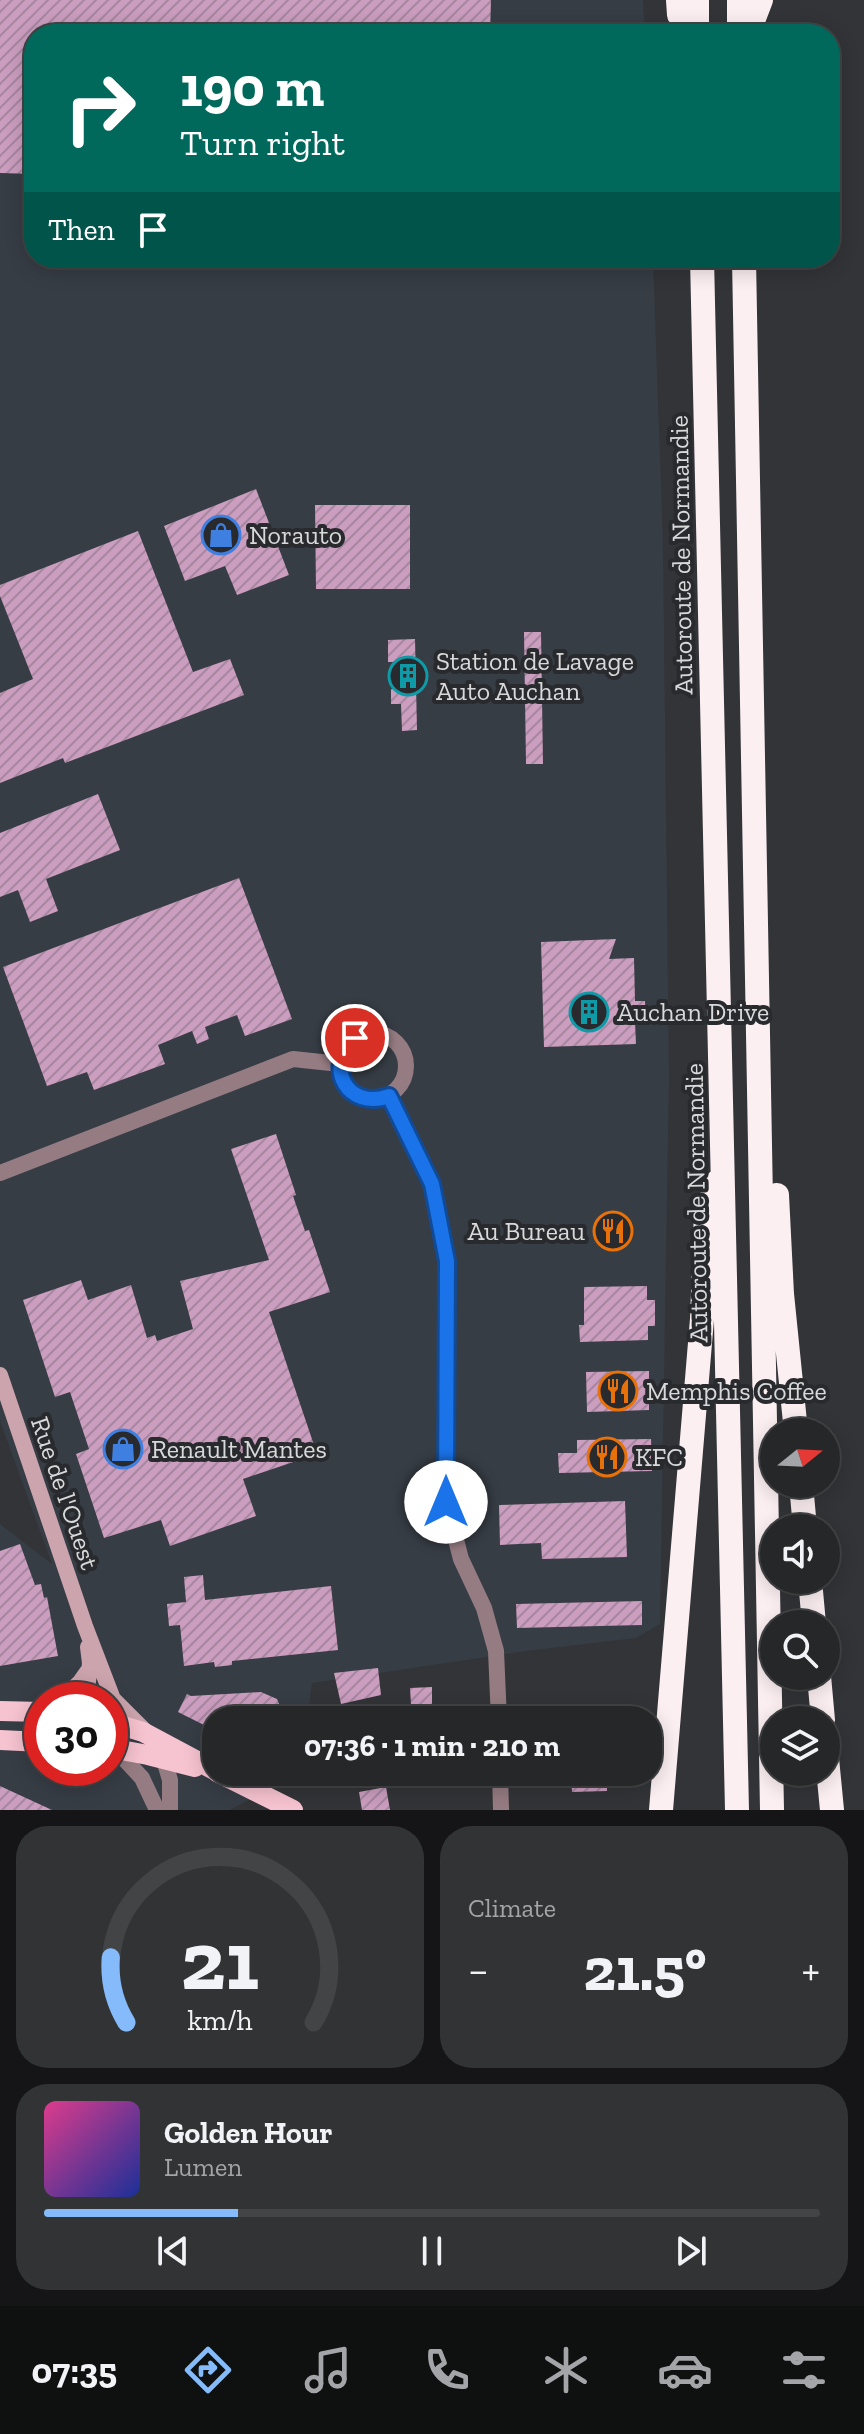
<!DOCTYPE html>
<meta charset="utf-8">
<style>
body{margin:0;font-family:"Zilla Slab",serif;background:#323335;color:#f1f3f6;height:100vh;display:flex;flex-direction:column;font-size:30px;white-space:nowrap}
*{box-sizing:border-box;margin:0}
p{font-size:26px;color:#a4a5a8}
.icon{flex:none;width:44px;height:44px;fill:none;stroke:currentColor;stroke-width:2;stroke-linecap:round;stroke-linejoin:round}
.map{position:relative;height:1810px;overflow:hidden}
.side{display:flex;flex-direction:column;gap:16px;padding:16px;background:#151517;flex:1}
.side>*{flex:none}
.banner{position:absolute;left:24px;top:24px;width:816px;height:244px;border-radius:32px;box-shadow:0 4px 20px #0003,0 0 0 2px #424446;background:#00695c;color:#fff;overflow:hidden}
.needle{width:52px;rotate:72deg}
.fabs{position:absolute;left:760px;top:1418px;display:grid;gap:16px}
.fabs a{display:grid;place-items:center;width:80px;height:80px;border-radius:50%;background:#262729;box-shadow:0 4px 20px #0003,0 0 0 2px #424446;font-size:40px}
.speed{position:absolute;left:24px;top:1682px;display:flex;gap:16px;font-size:40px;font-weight:700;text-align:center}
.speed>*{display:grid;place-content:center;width:104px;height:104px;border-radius:50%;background:#262729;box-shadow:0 4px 20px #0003,0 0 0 2px #424446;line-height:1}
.speed .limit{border:12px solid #d22;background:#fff;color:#111}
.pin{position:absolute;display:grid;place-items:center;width:68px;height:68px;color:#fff;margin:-34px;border:4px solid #fff;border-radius:50%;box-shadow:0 2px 8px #0007}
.me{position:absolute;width:88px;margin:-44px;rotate:0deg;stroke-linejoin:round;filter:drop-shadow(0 0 6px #0008)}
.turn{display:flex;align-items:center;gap:28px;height:168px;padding:0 24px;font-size:36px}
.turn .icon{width:104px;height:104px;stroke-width:2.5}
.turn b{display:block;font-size:56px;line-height:68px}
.then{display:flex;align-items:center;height:76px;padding:0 24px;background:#0003;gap:16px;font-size:30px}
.big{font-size:60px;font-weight:800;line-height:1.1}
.side .tile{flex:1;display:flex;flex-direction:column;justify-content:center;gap:12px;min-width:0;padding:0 28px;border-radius:32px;background:#323335}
.side .dial{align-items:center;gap:0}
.dial svg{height:208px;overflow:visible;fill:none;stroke:#424446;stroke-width:7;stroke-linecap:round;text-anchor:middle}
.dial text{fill:#f1f3f6;stroke:none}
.song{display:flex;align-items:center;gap:24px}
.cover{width:96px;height:96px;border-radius:12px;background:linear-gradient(135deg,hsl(330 70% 55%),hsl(230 70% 35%))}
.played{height:8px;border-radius:4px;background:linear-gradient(90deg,#85bbfb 25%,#424446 25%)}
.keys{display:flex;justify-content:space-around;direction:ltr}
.heat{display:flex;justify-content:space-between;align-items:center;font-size:44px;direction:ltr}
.side .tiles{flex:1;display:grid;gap:16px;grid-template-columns:1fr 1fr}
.tile:last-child{grid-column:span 2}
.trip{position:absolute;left:202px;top:1706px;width:460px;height:80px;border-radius:32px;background:#262729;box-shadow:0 4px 20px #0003,0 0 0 2px #424446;font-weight:800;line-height:80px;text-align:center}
.menu{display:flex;height:128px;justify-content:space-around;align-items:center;background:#0f1010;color:#a4a5a8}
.menu .icon{width:56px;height:56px}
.menu .active{color:#85bbfb}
.menu b{font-size:36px;color:#f1f3f6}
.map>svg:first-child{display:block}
.built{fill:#373d45;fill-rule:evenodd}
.building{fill:url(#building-hatch)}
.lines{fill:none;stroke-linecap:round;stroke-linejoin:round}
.minor{stroke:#957c82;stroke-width:16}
.secondary{stroke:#cca4ae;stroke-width:16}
.primary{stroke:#f6c3d0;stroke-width:20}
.motorway{stroke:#fceff2;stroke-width:24}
.route-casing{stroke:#114b97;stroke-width:20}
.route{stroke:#1a73e8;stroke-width:14}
.labels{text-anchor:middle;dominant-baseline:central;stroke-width:8;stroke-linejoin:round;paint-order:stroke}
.poi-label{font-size:26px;fill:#d8d9db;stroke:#282a2d;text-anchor:start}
.street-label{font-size:26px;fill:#d8d9db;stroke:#282a2d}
</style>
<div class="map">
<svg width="864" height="1810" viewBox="0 0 864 1810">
<defs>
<pattern id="building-hatch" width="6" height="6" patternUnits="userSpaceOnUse" patternTransform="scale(2)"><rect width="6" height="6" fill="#cb9dbf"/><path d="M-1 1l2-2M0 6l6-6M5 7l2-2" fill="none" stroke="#a886a0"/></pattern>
</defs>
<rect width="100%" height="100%" fill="#323437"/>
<path class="built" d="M0,0H643L645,34H34V258H653L663,543L669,1077L660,1624L636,1638L526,1651L312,1683L307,1720H216V1772H300L230,1810H0V1524L52,1564L0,1421ZM42,1700H110V1768H42Z"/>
<path class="building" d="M0,0H491L490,34H34V174L0,173Z
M256,489L289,575L237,595L225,566L185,581L164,526Z
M315,505H410V589H316Z
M138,531L193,672L230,659L244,695L65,763L63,758L0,783V693L33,679L0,596V585Z
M524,632H541L543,764H526Z
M415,639L417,730L402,731L401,704H391V689L401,690V662H388V640Z
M98,794L120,850L46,879L58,911L30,922L18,890L0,897V833Z
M239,878L292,1019L245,1036L237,1015L205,1027L209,1039L197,1044L192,1031L158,1045L165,1064L94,1090L87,1072L47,1086L3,967Z
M616,939L609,959L634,958L635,1001H645L646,1022H635L636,1044L544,1047L541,942Z
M276,1134L296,1195L293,1196L305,1231L309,1230L330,1292L269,1312L317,1454L243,1479L256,1516L170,1546L161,1520L104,1538L76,1454L89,1449L70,1392L55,1397L23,1300L81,1280L88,1300L131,1285L147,1338L155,1335L157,1341L193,1329L180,1281L269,1260L231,1149Z
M647,1286V1300H655V1326H648V1340L580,1342L579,1325H584V1287Z
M649,1371V1410L587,1412L586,1372Z
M651,1439L652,1471L559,1473L558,1453H577V1440Z
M625,1501L627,1557L542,1559L541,1543L500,1545L499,1505Z
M20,1544L35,1585L41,1584L44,1598L47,1597L58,1656L0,1666V1551Z
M203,1575L205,1600L331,1586L338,1650L232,1661V1665L215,1667L214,1662L184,1666L180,1625L169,1626L167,1604L186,1602L184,1577Z
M642,1601V1625L517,1628L516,1604Z
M378,1668L381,1695L341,1704L334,1673Z
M432,1687V1710H418L419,1705H411L410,1688Z
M261,1692L277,1699L286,1720H216V1731L178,1712L187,1694L191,1696Z
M571,1772H607V1791L572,1792Z
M0,1786L52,1810H0Z
M386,1787L390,1810H362L359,1792Z"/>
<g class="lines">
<path class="minor" d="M340 1066a33 33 0 1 1 66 0a33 33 0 1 1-66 0Z
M389,1096L432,1184L447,1261L446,1502L461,1559L484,1608L496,1651L499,1720
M0,1173L293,1059L340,1064
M115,1749L142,1778L157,1810
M162,1753L170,1780V1810
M500,1772L501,1810"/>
<path class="secondary" d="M0,1375L85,1626L113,1699L146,1732
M61,1700L80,1682L87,1672
M86,1700L90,1663L88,1647"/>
<path class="primary" d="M0,1711L42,1712
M110,1722L143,1732L216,1771
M0,1740L42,1742
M110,1748L148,1755L195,1767
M217,1772L293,1810"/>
<path class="motorway" d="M678,0L679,15L697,33
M697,0V34
M739,0V34
M748,34L761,0
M702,258L737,1810
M744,258L772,1810
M777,1195L782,1294L796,1432
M801,1484L805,1528
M810,1580L814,1624
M819,1676L823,1720
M826,1748L832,1810
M661,1810L702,1319L706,1212L718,1181"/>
</g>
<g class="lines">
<defs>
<path id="route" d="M355,1038C323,1067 348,1111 389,1096L432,1184L447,1261L446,1502"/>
</defs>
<use href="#route" class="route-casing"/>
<use href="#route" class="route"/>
</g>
<defs>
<symbol id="shop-ring" viewBox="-11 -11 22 22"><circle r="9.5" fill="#282a2d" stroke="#3f7fe0" stroke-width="1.5"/><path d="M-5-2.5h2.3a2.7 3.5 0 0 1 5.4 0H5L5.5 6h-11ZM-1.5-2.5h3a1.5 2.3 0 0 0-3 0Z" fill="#3f7fe0"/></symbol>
<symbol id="building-ring" viewBox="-11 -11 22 22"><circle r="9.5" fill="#282a2d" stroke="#0f9aa8" stroke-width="1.5"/><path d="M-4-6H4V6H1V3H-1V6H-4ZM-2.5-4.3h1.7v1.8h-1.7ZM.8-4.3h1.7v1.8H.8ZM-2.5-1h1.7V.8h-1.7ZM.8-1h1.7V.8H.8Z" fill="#0f9aa8"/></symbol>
<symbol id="restaurant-ring" viewBox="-11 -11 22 22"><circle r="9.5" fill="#282a2d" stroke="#e8710a" stroke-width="1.5"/><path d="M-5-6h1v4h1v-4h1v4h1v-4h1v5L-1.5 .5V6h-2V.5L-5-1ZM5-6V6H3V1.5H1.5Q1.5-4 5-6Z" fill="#e8710a"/></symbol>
</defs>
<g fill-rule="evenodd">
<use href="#shop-ring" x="199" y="513" width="44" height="44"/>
<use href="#building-ring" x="386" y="654" width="44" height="44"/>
<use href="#building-ring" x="567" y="990" width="44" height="44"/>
<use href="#restaurant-ring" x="591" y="1209" width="44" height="44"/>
<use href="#restaurant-ring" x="596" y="1369" width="44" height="44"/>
<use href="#shop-ring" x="101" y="1427" width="44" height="44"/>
<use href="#restaurant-ring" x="585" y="1435" width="44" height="44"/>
</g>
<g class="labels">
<g class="poi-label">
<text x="249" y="535">Norauto</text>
<text x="436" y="661">Station de Lavage<tspan x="436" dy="30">Auto Auchan</tspan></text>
<text x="617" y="1012">Auchan Drive</text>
<text x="585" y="1231" text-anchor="end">Au Bureau</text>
<text x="646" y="1391">Memphis Coffee</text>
<text x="151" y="1449">Renault Mantes</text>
<text x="635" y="1457">KFC</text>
</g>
<g class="street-label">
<text transform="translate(681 555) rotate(-91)">Autoroute de Normandie</text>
<text transform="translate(696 1203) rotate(-91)">Autoroute de Normandie</text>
<text transform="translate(65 1493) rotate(71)">Rue de l'Ouest</text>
</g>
</g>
</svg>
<div class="fabs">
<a><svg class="needle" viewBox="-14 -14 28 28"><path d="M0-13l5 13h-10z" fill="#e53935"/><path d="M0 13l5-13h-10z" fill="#a4a5a8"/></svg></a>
<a><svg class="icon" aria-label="sound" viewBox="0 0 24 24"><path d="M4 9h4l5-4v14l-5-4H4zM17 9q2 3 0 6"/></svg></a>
<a><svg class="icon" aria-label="search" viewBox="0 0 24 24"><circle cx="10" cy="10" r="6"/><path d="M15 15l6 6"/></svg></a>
<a><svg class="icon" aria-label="layers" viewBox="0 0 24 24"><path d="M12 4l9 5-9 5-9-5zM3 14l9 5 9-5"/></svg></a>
</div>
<div class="speed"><div class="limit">30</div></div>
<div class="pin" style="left:355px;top:1038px;background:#d93025"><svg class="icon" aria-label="arrive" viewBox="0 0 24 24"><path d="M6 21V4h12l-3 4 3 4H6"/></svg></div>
<svg class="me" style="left:446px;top:1502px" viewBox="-20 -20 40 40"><circle r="19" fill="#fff"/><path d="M0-13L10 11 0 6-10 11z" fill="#1a73e8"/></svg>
<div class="trip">07:36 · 1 min · 210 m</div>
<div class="banner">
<div class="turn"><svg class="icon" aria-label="right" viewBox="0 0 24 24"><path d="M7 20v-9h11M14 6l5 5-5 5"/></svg><div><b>190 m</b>Turn right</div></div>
<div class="then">Then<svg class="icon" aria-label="arrive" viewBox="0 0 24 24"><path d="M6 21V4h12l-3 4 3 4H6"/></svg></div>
</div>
</div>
<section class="side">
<div class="tiles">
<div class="tile dial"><svg viewBox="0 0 100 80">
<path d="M14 69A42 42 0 1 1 86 69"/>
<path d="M14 69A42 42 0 0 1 8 44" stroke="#85bbfb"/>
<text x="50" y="56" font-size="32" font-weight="700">21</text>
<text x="50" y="72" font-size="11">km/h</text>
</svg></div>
<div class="tile"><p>Climate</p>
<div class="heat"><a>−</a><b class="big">21.5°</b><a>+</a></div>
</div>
<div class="tile">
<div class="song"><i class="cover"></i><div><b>Golden Hour</b><p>Lumen</p></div></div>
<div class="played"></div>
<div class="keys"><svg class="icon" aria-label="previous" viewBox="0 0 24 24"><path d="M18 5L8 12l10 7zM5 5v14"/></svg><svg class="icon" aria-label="pause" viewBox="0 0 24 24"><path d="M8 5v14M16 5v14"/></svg><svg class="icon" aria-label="next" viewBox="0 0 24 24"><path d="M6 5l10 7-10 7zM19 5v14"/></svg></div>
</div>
</div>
</section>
<nav class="menu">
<b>07:35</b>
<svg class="icon active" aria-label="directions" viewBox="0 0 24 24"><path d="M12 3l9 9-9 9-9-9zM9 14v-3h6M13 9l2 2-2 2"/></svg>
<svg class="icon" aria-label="music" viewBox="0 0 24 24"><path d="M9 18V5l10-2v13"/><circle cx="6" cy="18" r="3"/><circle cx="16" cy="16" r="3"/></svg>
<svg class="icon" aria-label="phone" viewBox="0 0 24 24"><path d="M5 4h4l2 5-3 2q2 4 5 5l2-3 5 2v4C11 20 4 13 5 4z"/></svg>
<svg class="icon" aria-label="climate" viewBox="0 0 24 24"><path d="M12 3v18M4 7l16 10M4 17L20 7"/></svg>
<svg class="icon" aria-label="car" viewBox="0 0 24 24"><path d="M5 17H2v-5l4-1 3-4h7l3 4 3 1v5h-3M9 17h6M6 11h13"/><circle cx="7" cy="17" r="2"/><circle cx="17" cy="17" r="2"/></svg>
<svg class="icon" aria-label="filters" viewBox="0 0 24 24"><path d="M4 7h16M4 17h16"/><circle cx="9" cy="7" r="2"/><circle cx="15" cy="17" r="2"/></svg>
</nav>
